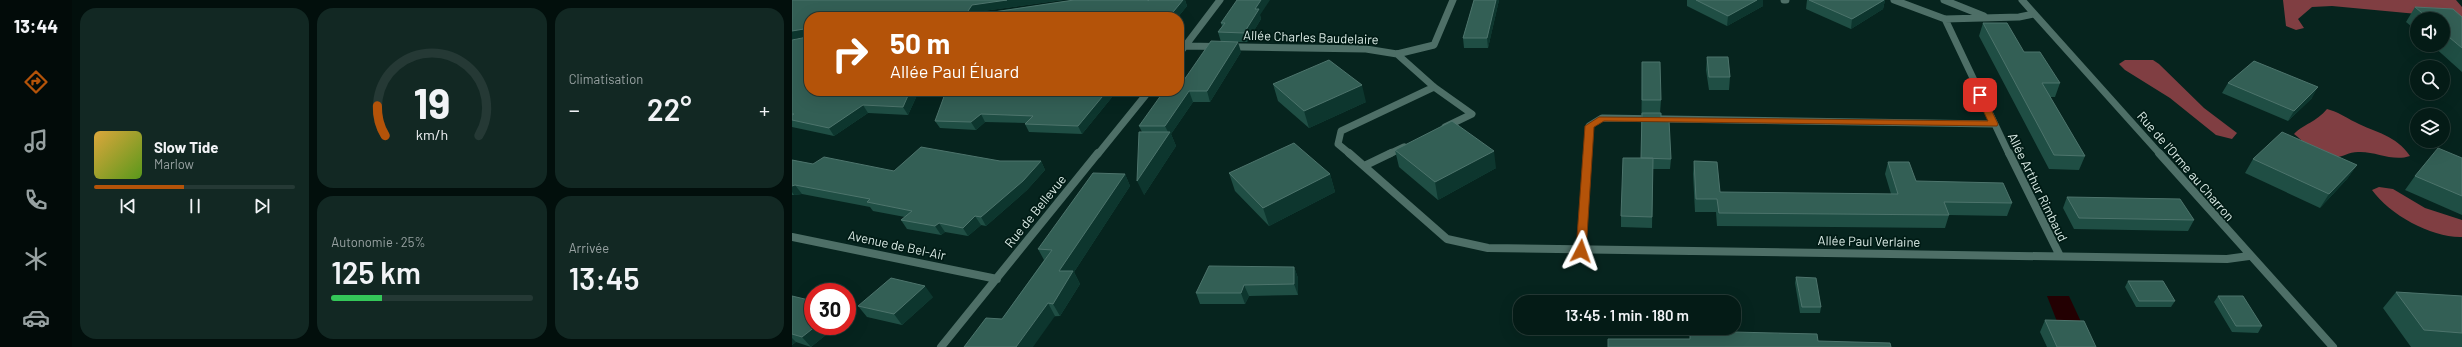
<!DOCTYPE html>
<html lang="fr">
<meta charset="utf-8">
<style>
body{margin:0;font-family:Barlow,sans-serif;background:#122823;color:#f1f3f6;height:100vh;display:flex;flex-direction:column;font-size:15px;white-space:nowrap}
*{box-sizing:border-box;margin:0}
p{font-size:13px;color:#97a1a1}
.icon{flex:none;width:22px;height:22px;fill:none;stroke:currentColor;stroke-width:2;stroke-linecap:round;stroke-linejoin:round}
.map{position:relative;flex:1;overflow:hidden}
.drawer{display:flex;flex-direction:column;gap:8px;padding:8px;background:#020f0c;width:720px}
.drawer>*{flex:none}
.top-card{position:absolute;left:12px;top:12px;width:380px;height:84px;border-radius:16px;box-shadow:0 4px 16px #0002,0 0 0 1px #253935;background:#b45309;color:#fff;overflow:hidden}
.tools{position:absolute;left:1618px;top:12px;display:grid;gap:8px}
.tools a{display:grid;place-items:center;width:40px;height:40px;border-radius:50%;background:#041b16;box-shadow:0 4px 16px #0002,0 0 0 1px #253935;font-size:20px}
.speed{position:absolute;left:12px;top:283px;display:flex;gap:8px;font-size:20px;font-weight:700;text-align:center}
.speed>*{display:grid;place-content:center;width:52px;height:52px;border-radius:50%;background:#041b16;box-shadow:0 4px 16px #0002,0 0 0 1px #253935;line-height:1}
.speed .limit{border:6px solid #d22;background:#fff;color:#111}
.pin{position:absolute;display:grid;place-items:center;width:34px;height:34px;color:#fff;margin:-17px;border-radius:8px;box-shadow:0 2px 6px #0006}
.me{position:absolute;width:44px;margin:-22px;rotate:4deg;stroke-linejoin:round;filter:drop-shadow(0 0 3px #0008)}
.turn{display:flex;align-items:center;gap:14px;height:84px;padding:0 20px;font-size:18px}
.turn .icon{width:52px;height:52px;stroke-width:2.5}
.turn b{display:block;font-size:28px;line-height:34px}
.big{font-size:30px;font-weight:600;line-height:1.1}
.drawer .card{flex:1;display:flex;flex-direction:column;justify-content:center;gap:6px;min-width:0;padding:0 14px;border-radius:16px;background:#122823}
.drawer .dial{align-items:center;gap:0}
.dial svg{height:104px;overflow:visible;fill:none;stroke:#253935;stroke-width:7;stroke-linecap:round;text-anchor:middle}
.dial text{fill:#f1f3f6;stroke:none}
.song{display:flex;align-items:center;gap:12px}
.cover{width:48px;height:48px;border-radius:6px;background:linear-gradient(135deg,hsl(40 70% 55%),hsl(90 70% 35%))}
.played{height:4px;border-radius:2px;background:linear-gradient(90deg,#b45309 45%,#253935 45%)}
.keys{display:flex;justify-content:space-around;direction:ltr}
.heat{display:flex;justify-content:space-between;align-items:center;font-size:22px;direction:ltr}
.charge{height:6px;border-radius:3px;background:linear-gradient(90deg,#34c759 25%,#253935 0)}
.drawer .tiles{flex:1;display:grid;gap:8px;grid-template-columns:repeat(3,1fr)}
.card:first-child{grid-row:span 2}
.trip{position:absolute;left:721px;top:295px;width:228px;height:40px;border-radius:16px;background:#041b16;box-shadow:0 4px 16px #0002,0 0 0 1px #253935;font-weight:600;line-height:40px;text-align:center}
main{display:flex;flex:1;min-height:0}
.tab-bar{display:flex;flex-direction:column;width:72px;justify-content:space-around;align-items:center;background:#020b09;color:#97a1a1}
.tab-bar .icon{width:28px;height:28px}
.tab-bar .current{color:#b45309}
.tab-bar b{font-size:18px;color:#f1f3f6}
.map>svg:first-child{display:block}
.forest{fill:#803e42}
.water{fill:#230002}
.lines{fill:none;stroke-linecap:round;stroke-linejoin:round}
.street-far1{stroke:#4e6f67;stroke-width:7}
.street{stroke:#4e6f67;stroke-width:8}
.wall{fill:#1f4e44}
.shaded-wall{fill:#0d362e}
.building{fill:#335f55;stroke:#4d746c}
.route{fill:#b45309;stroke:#753606}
.labels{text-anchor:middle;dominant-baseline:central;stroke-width:3.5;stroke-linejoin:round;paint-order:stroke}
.street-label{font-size:13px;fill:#d9eae5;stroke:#001b15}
</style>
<main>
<nav class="tab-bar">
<b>13:44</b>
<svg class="icon current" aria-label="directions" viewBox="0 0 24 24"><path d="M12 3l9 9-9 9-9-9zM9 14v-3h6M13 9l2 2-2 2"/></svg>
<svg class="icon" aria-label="music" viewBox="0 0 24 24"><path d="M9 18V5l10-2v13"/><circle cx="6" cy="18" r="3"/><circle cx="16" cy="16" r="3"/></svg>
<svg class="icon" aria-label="phone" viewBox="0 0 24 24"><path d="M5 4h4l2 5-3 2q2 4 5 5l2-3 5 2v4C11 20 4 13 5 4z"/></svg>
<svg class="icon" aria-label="climate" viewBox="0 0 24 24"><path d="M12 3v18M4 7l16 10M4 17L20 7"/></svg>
<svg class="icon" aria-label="car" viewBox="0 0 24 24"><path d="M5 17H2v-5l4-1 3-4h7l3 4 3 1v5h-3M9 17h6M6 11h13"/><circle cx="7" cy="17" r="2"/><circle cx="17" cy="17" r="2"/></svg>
</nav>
<section class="drawer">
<div class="tiles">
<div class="card">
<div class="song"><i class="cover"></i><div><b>Slow Tide</b><p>Marlow</p></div></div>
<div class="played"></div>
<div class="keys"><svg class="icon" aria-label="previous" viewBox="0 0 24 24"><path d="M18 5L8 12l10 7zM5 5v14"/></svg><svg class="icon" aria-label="pause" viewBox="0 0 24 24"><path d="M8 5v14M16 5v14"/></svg><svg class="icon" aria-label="next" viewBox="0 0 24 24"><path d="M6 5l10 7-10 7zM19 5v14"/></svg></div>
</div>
<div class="card dial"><svg viewBox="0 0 100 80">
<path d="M14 69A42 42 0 1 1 86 69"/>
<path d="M14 69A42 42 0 0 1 8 46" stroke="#b45309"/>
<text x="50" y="56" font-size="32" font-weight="700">19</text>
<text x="50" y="72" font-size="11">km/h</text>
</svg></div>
<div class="card"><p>Climatisation</p>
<div class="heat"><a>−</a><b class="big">22°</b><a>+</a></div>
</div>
<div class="card"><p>Autonomie · 25%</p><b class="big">125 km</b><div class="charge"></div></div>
<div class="card"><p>Arrivée</p><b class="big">13:45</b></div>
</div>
</section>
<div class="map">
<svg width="1670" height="347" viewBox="0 0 1670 347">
<rect width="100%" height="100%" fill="#06241e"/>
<path class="forest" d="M1491,0H1664L1670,7V25L1636,15L1540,6L1520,7L1506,19L1512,28L1504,30L1494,26Z
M1333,60H1361L1367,64L1412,108L1445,133L1440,139L1424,135L1378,98L1333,70L1327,64Z
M1535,109C1546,112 1553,117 1563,122C1584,133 1604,135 1618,156C1600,162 1584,151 1566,152C1554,152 1550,160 1536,156C1523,153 1512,142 1502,134C1513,123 1523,123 1535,109Z
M1587,187L1601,189L1633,208L1670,220V237C1640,238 1598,215 1580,190Z"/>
<path class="water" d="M1255,296H1277L1290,324H1266Z"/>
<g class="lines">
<path class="street-far1" d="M992,0H994
M1102,0L1153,19L1227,17L1242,14
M1152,0L1192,16
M1230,0L1368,154
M1153,19L1217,154
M394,46L574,49L605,54L642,45L661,0
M387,54L428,0
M605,54L642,87L680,114L653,127
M306,154L357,91
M558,154L546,144L549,131L642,87
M597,154L612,147
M795,154L797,126L810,118L1202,124"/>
<path class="street" d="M557,153L655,239L696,248L1435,259L1457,256
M1217,153L1268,256
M1367,153L1541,347
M572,166L599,153
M0,237L205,279
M789,251L795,153
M149,347L306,153"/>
</g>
<path class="wall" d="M0,0H271L184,12L183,14L282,0H393L395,6L386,17H17V91H127L116,115L76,113L42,136L0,127V40L15,37V36L0,39Z
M682,0H707L696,48H672L671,38Z
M895,0H971V6L935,26L895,6Z
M1015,0H1093L1091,9L1059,29L1014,9Z
M1623,7L1670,17V72L1640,45H1651V19H1625V31L1614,22Z
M468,15L469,19L455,42H429L426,32L430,26L429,23Z
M1191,23L1232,52L1268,83L1263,97H1258L1293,156L1287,170L1257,169L1187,36Z
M449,52L418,102H401L379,134L384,146L352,195L350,132L347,126L392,80Z
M915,57L938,77L937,90H917L914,70Z
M850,62L869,100L868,113L869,120L879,159L878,169H861L860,228L829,227V216L849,158Z
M1436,83L1520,98L1496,121L1430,93Z
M481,84L574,102L517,128L486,101Z
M325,91L290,134L237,132L233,124L234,123L193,122L184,130L148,128L143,121Z
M603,150L704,168L646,200L607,167Z
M1670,158V215L1613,190L1623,176Z
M1461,159L1565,165L1555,179L1528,208L1453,173Z
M0,160L21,164L102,171L208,161H249L253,170L235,190L194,226L189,225L176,236L153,232L149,235L115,229L109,220L113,217L81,211L78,207L10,194L2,195H0Z
M902,161L928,192L1099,194L1093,174L1096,162L1124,181L1220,203L1215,216L1157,215L1153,228L925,226L924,212H903L901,174Z
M437,173L538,174L543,192L477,226L443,191Z
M333,174L338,186L282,272L288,284L268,316L210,319L252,260L246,249Z
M1275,197L1402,220L1396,231L1282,229L1271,208Z
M502,267L506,278V295L457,296L453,304H408L404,293Z
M1004,277L1029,307L1028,313H1008L1003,283Z
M1336,281L1383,301L1379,307H1344L1333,287Z
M1604,292L1670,296V347H1619L1591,308Z
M0,296L21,326H45L19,347L4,342L0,345Z
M1426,296L1470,326L1466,333L1440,332L1422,302Z
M141,297L110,325L75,317L66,306Z
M1253,320L1304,347H1255L1248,332Z"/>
<path class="shaded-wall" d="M215,0H271L184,12L181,17L176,11L180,5Z
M391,0H393L395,6L386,17H377Z
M469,0H478L468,15L469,19L455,42L452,33L463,9Z
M704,0H707L696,48L695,38Z
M965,0H971V6L935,26L936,16Z
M1093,0L1091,9L1059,29L1060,19Z
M344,15L345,17H328Z
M12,29L17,36L0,39V31Z
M446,42L449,52L418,102L415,91Z
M570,85L574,102L517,128L512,111Z
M1526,87L1520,98L1496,121L1502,111Z
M118,91H127L116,115L111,107Z
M315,91H325L290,134L286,126Z
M397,91L401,102L379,134L384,146L352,195L345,181L377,134L373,126Z
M71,105L76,113L42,136L37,128Z
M189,114L193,122L184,130L179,122Z
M702,151L704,168L646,200L643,182Z
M249,161L253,170L235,190L194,226L189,217Z
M1565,165L1555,179L1528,208L1537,194Z
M333,174L338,186L282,272L288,284L268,316L261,304L267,271Z
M538,174L543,192L477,226L471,208Z
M3,185L10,194L2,195L0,192V186Z
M183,216L189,225L176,236L171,228Z
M147,223L153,232L149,235L143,226Z
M502,267L506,278V295L502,284Z
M452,285L457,296L453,304L449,293Z
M133,286L141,297L110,325L102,314Z
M256,303L263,316L241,347H224Z
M24,326H45L19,347L10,337Z
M0,338L4,342L0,345Z"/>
<path class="building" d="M0,0H215L180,5L176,11L182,15L282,0H356V1L357,0H391L377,17H342L344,15L328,17H17V91H118L111,107L71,105L37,128L0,120V115L2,114H0V40L15,37L17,32L12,29L0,31Z
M445,0H469L463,9H467L452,33L426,32L433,23H429Z
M682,0H704L695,38H671Z
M904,0H965L936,16Z
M1017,0H1092L1060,19Z
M1623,7L1661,9L1670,17V48L1651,32V19H1637Z
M1191,23H1215L1232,52H1248L1268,83H1250L1293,156L1262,155Z
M419,41L446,42L415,91H397L373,126H347L372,91H387V80H392Z
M915,57H936L938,77H917Z
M537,60L570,85L512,111L481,84Z
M1462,61L1526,87L1502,111L1436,83Z
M850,62H868L869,100H850Z
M154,91H315L286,126L233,124L241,116L189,114L179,122L143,121Z
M850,113H869V120H877L879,159L849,158Z
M660,121L702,151L643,182L603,150Z
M347,132H378L345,181Z
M1490,132L1565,165L1537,194L1461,159Z
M502,143L538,174L471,208L437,173Z
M129,147L208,161H249L231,181L189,217L183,216L171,228L147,223L143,226L109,220L120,211L75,202L78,199L3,185L0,186V160L21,164L32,157L102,171Z
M1646,148L1670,158V196L1623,176Z
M831,158H861L860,217L829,216Z
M902,161L925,162L928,192L1106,194L1096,162H1117L1124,181L1211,183L1220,203L1152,202L1157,215L927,213L925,199H904Z
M301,173L333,174L267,271H281L261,304L256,303L224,347H172L194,318L210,319L260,250L246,249Z
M1275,197L1388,199L1402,220L1287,218Z
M417,266L502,267V284L452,285L449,293H404Z
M1004,277L1024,278L1029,307H1010Z
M99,278L133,286L102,314L66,306Z
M1336,281H1371L1383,301H1347Z
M1604,292L1670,296V333L1632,330Z
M0,296L21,301V326H24L10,337L0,334Z
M1426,296H1451L1470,326H1444Z
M1253,320L1292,321L1304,347H1265Z
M898,331L1025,334L1026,341L1098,343L1099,347H816V339H898Z"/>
<path class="route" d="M1185,93L1192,95L1206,124L1205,126L812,121L802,127L794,251L789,255L784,251L793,126L807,117L1196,121L1184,95Z"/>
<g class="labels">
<g class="street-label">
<text transform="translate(519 37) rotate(2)">Allée Charles Baudelaire</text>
<text transform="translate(1394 166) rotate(49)">Rue de l'Orme au Charron</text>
<text transform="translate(1246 187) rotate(64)">Allée Arthur Rimbaud</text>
<text transform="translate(243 211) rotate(-51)">Rue de Bellevue</text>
<text transform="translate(1077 241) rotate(1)">Allée Paul Verlaine</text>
<text transform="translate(105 245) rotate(12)">Avenue de Bel-Air</text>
</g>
</g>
</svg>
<div class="tools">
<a><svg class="icon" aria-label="sound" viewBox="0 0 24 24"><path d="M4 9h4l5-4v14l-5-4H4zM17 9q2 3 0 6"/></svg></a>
<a><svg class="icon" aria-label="search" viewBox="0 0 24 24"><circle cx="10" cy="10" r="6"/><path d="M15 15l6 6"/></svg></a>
<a><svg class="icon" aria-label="layers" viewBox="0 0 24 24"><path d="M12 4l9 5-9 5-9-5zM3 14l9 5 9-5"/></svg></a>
</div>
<div class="speed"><div class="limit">30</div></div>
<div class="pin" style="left:1188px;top:95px;background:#d93025"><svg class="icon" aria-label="arrive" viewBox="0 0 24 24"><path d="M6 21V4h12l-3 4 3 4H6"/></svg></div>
<svg class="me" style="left:789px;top:251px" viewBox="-20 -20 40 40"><path d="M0-17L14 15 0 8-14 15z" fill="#b45309" stroke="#fff" stroke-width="4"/></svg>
<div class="trip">13:45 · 1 min · 180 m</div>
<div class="top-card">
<div class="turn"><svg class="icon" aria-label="right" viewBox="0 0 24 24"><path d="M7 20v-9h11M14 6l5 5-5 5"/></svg><div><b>50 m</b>Allée Paul Éluard</div></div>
</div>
</div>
</main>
